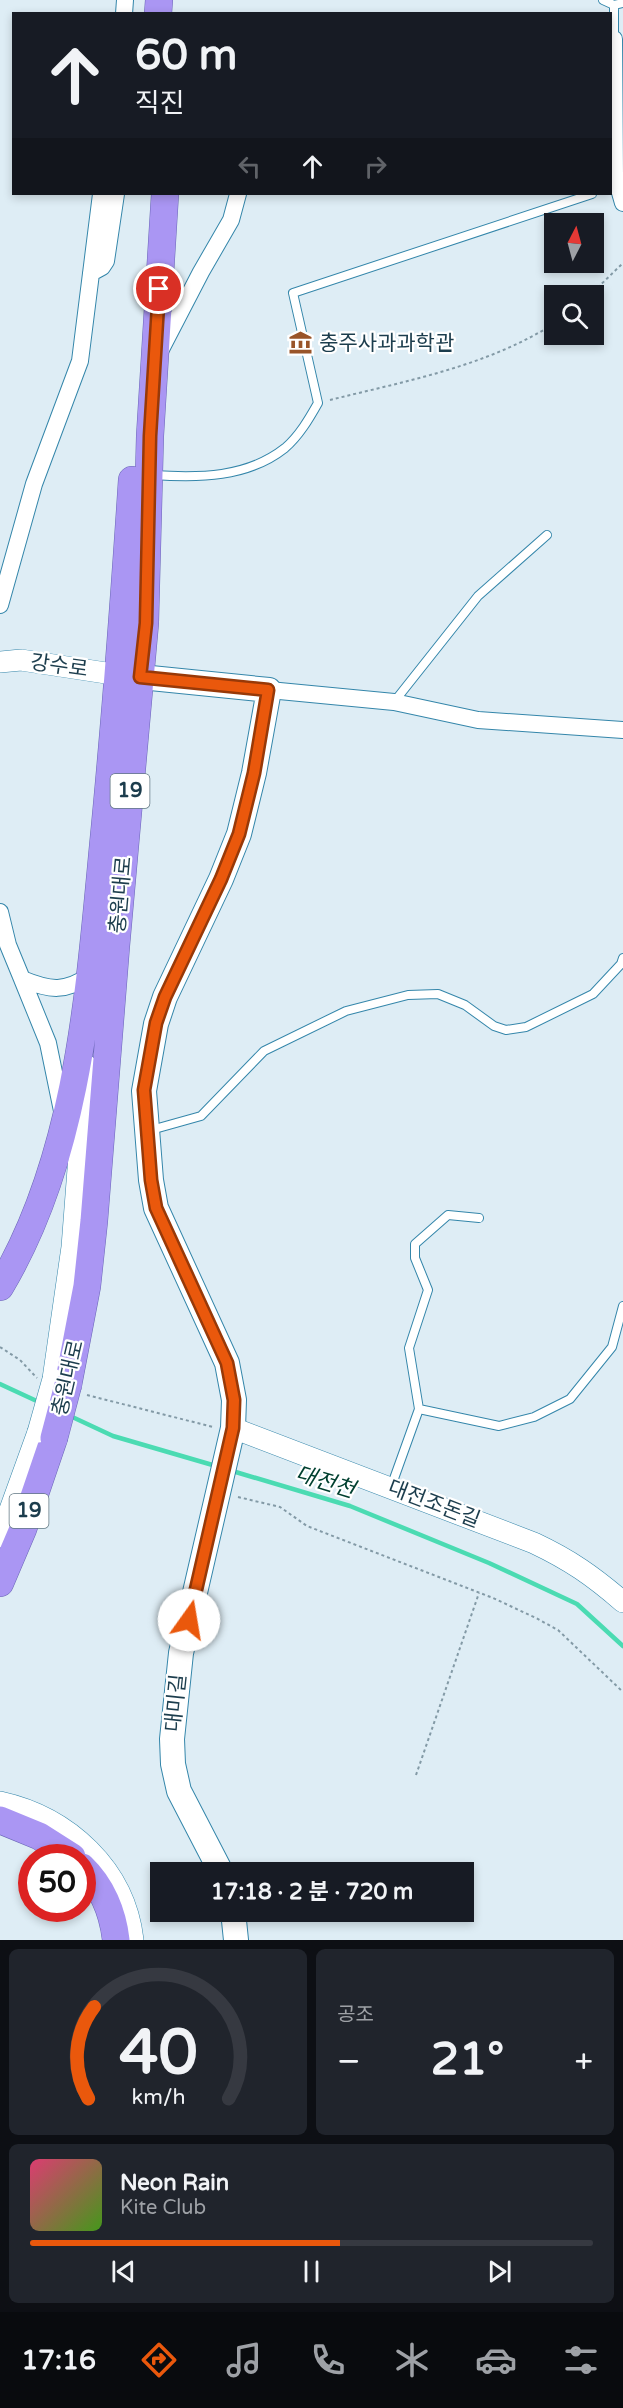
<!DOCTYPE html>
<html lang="ko">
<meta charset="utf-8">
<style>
body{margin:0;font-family:"Varela Round","Noto Sans KR",sans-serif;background:#20242c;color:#f1f3f6;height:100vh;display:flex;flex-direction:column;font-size:22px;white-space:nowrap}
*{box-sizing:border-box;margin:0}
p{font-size:20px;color:#9ea1a6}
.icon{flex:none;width:33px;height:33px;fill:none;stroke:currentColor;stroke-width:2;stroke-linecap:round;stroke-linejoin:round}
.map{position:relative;height:1940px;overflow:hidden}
.sheet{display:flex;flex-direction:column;gap:9px;padding:9px;background:#0d0f14;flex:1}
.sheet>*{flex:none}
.guide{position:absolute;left:12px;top:12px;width:600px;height:183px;border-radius:0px;box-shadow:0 3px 9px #0003;background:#171b24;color:#f1f3f6;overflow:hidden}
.needle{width:39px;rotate:6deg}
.controls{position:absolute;left:544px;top:213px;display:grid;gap:12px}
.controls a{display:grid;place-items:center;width:60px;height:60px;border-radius:0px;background:#171b24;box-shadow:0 3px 9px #0003;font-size:30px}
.speed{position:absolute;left:18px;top:1844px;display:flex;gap:12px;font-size:30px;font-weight:700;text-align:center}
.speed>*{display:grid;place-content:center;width:78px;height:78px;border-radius:50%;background:#171b24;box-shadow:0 3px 9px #0003;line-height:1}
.speed .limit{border:9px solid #d22;background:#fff;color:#111}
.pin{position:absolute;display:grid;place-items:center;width:51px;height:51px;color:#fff;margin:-26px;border:3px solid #fff;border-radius:50%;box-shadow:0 2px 6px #0007}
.me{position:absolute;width:66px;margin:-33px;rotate:13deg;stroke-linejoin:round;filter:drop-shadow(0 0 4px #0008)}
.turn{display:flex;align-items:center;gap:21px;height:126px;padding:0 24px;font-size:27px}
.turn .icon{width:78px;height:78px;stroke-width:2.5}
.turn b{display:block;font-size:42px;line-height:51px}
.lanes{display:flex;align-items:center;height:57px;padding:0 24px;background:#0003;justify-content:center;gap:30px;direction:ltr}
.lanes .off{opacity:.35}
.big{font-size:45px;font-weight:700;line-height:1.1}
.sheet .widget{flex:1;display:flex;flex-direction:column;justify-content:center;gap:9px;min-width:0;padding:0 21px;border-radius:9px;background:#20242c}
.sheet .dial{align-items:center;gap:0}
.dial svg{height:156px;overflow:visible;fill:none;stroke:#363941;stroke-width:7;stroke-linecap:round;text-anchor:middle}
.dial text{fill:#f1f3f6;stroke:none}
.song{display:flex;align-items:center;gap:18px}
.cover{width:72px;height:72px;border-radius:9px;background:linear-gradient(135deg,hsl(340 70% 55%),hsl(100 70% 35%))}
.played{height:6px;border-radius:3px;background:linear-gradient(90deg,#ea580c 55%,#363941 55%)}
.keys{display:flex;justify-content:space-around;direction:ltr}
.heat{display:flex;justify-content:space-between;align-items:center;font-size:33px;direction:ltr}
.sheet .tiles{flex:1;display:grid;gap:9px;grid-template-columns:1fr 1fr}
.widget:last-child{grid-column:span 2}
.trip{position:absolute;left:150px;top:1862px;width:324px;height:60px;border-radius:0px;background:#171b24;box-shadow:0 3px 9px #0003;font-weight:700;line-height:60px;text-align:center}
.tab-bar{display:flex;height:96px;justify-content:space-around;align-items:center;background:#090b0e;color:#9ea1a6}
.tab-bar .icon{width:42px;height:42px}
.tab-bar .on{color:#ea580c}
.tab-bar b{font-size:27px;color:#f1f3f6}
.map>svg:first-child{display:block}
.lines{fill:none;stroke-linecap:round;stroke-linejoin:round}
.stream{stroke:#4bdbb2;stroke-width:4.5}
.service-casing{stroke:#3486aa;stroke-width:10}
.minor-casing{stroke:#3486aa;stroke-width:18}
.tertiary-casing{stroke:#3486aa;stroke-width:22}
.secondary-casing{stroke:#3486aa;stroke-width:26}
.trunk-casing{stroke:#6a66b7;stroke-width:28}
.path{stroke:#839aa6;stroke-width:2;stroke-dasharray:3 3;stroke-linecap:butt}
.service{stroke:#fff;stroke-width:8}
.minor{stroke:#fff;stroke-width:16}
.tertiary{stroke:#fff;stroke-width:21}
.secondary{stroke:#fff;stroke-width:24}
.trunk{stroke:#aa96f3;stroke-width:27}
.tertiary-bridge-casing{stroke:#3486aa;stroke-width:22;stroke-linecap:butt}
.trunk-bridge-casing{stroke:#6a66b7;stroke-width:28;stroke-linecap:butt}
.tertiary-bridge{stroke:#fff;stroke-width:21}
.trunk-bridge{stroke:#aa96f3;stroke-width:27}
.route-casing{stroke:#983908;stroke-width:15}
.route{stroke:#ea580c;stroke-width:10}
.labels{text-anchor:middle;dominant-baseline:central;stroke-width:4.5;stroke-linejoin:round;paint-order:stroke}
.shield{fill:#fff;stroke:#607782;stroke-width:1.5}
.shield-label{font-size:20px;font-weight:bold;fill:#1c3d4d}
.poi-label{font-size:21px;fill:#1c3d4d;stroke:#fff;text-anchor:start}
.street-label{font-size:21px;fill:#1c3d4d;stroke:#fff}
.water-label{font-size:22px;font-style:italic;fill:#004030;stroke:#fff}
</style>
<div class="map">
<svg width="623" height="1940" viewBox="0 0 623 1940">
<rect width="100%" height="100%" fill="#deedf5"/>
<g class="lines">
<path class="stream" d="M0,1384L41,1403
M68,1415L113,1436L216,1466
M229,1470L350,1506L489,1563L577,1604L623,1646"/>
<defs>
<path id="service" d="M603,0L614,5L623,3
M614,39V5
M153,475C199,478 247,478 285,448C299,436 309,419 318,403L293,293L592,194
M394,702L478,596L547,535
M151,1130L201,1116L264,1051L346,1011L408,995L438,994L465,1005L494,1026L506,1030L526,1027L593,994L621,964L623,958
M419,1409L499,1426L534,1417L570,1399L612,1347L623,1306
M391,1487L419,1409L409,1348L428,1290L415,1258V1244L448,1215L479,1218"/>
<path id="minor" d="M124,14L125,0
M610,39H614L615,175L623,203
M91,273L102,267L106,261L116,194
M159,353L201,272L231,220L238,194
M0,605L34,484L80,361L101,194
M269,690L394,702L478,720L623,730
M0,912L8,945L22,979
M62,1111L48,1043L22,979C51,991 65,992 91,975"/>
<path id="tertiary" d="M0,662L21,660L119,675
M53,1379L72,1247L86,1065
M233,1428L534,1543C570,1560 593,1576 623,1602
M0,1537L38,1432
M0,1802C68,1817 125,1869 133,1940"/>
<path id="secondary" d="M121,675L269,690L254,773L239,834L221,879L165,997L156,1024L144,1091L151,1180L156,1208L227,1363L234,1400L233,1428L181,1653L172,1739L173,1764L179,1791L221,1872
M233,1911L236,1940"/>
<path id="trunk" d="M158,14L159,0
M0,1287C78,1157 89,994 103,846C115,724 124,602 132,480
M68,1385L87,1286L94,1221L116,946L145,623L150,436L165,194
M0,1583L23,1529L54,1438
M0,1820L39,1836L72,1857
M82,1867C102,1886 113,1913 116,1940"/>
</defs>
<use href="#service" class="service-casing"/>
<use href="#minor" class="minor-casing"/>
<use href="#tertiary" class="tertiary-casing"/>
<use href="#secondary" class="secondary-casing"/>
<use href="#trunk" class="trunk-casing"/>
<path class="path" d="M589,296L623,263
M330,400C406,381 488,366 555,323
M0,1347L20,1360L37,1378
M87,1395L213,1427
M238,1497L280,1507L307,1526L493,1598L536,1618L558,1630L623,1692
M416,1775L479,1593"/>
<use href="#service" class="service"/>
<use href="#minor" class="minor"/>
<use href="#tertiary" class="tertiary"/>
<use href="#secondary" class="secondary"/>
<use href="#trunk" class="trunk"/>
<defs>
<path id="tertiary-bridge" d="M38,1432L53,1379"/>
<path id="trunk-bridge" d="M54,1438L68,1385"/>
</defs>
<use href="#tertiary-bridge" class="tertiary-bridge-casing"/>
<use href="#trunk-bridge" class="trunk-bridge-casing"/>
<use href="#tertiary-bridge" class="tertiary-bridge"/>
<use href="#trunk-bridge" class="trunk-bridge"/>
</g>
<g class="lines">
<defs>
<path id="route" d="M159,289L150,436L146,623L140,677L268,690L254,773L239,834L221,879L165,997L156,1023L144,1090L151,1180L156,1208L227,1363L234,1400L233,1428L189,1620"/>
</defs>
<use href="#route" class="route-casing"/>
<use href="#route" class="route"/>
</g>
<defs>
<symbol id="museum-bare" viewBox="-9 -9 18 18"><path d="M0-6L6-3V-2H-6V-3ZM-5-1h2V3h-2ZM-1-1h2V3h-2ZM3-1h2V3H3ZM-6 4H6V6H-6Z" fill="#995429" stroke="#fff" stroke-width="2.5" paint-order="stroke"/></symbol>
</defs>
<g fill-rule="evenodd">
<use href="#museum-bare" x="284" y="326" width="33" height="33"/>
</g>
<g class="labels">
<g class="shield">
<rect x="110.5" y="774" width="39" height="34" rx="4.5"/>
<rect x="9.5" y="1494" width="39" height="34" rx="4.5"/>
</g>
<g class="shield-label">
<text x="130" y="791">19</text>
<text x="29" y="1511">19</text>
</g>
<g class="poi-label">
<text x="319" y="343">충주사과과학관</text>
</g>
<g class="street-label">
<text transform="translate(59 666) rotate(8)">강수로</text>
<text transform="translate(121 895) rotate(-85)">충원대로</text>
<text transform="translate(68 1378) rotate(-77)">충원대로</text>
<text transform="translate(434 1504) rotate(21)">대전조돈길</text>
<text transform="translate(176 1703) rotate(-84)">대미길</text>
</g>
<g class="water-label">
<text transform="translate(325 1482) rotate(17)">대전천</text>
</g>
</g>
</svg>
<div class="controls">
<a><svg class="needle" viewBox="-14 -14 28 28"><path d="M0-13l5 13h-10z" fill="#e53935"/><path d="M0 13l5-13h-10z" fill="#9ea1a6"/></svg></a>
<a><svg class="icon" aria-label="search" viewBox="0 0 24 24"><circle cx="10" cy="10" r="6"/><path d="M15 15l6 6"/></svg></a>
</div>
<div class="speed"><div class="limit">50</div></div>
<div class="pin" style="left:159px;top:289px;background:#d93025"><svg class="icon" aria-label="arrive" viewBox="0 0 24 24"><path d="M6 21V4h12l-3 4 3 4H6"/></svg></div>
<svg class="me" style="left:189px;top:1620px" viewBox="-20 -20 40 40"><circle r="19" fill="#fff"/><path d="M0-13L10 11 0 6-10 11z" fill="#ea580c"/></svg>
<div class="trip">17:18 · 2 분 · 720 m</div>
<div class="guide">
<div class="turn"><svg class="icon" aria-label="ahead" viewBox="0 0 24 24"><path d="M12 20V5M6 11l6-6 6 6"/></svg><div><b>60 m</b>직진</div></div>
<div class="lanes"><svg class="icon off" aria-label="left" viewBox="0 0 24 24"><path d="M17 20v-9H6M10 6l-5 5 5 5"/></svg><svg class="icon" aria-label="ahead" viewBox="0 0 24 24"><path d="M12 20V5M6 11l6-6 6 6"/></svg><svg class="icon off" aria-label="right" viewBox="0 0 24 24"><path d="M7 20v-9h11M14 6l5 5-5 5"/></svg></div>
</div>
</div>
<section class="sheet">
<div class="tiles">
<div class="widget dial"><svg viewBox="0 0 100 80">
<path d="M14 69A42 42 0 1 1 86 69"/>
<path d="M14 69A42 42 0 0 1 17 22" stroke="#ea580c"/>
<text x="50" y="56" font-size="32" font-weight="700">40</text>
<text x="50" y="72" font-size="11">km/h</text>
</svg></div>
<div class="widget"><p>공조</p>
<div class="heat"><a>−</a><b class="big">21°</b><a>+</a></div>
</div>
<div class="widget">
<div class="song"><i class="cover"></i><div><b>Neon Rain</b><p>Kite Club</p></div></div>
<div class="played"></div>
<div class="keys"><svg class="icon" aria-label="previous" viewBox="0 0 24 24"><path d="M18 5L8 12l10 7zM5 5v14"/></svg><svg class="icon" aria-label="pause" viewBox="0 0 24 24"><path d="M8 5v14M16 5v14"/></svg><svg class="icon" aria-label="next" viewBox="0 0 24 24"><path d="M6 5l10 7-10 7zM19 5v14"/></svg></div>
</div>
</div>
</section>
<nav class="tab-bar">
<b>17:16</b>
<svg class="icon on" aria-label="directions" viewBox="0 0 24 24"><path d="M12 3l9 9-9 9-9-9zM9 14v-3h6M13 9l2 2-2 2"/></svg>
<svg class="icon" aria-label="music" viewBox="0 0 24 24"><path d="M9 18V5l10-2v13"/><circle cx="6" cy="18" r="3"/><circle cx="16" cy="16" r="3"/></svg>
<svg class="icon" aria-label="phone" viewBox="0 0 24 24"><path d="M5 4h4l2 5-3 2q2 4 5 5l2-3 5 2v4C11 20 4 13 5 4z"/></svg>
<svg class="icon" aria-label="climate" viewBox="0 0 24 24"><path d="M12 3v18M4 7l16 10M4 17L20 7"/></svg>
<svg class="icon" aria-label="car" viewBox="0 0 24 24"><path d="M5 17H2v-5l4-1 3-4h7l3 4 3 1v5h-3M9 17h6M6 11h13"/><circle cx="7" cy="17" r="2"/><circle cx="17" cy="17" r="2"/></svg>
<svg class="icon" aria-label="filters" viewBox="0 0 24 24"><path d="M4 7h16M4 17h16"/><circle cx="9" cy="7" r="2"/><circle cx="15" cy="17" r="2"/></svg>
</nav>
